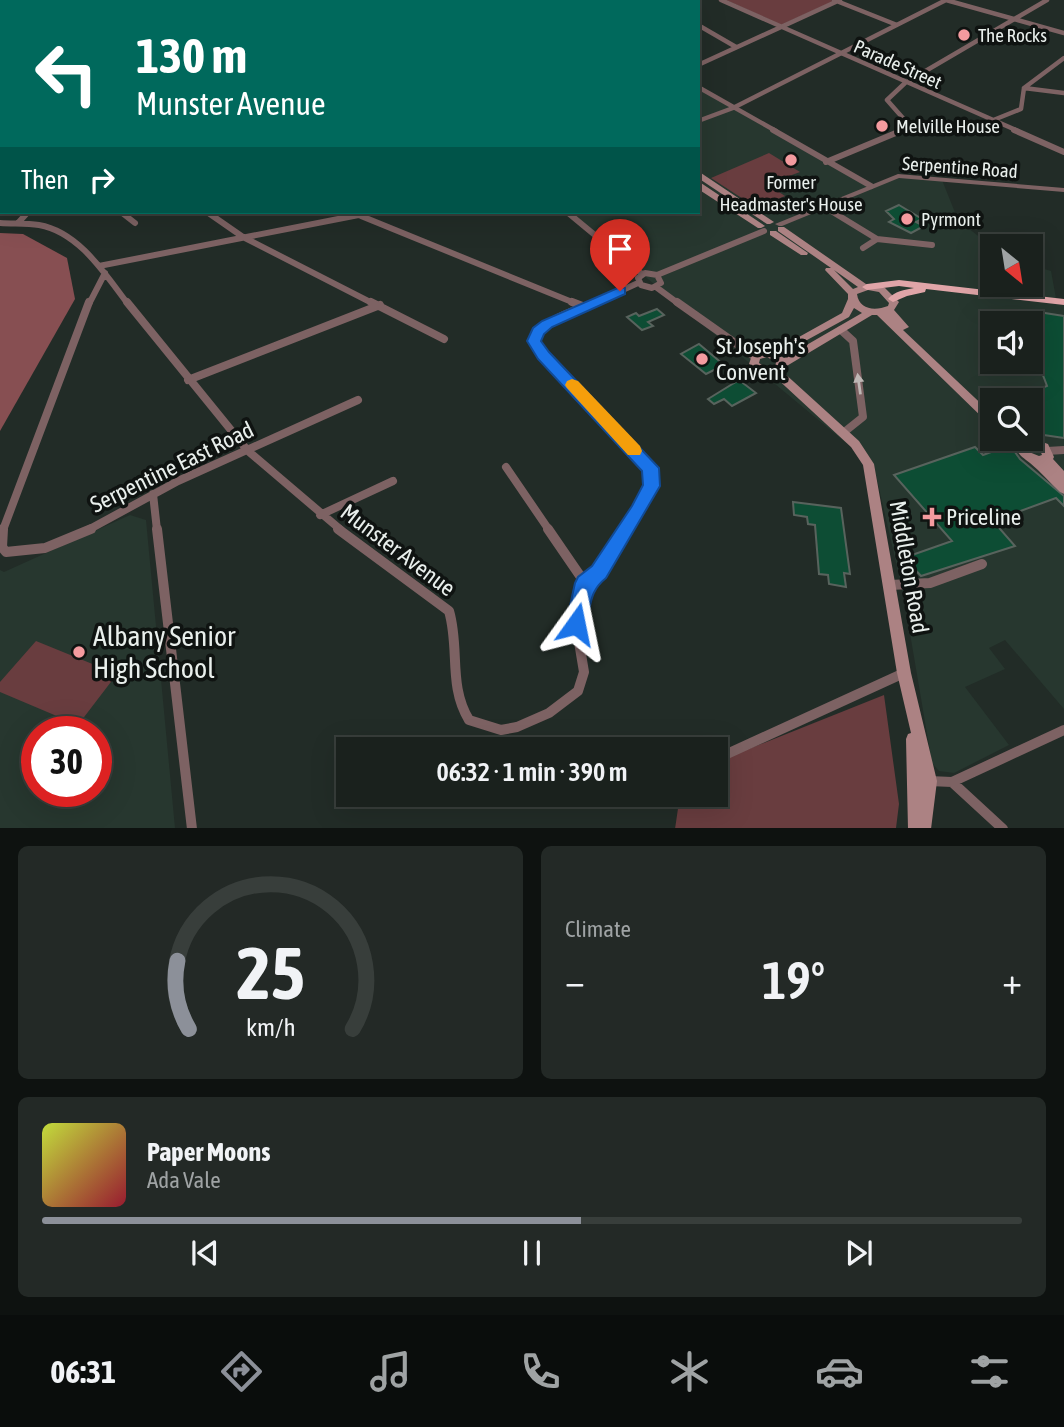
<!DOCTYPE html>
<meta charset="utf-8">
<style>
body{margin:0;font-family:"Asap Condensed",sans-serif;background:#232926;color:#f1f3f6;height:100vh;display:flex;flex-direction:column;font-size:26px;white-space:nowrap}
*{box-sizing:border-box;margin:0}
p{font-size:23px;color:#9fa3a4}
.icon{flex:none;width:38px;height:38px;fill:none;stroke:currentColor;stroke-width:2;stroke-linecap:round;stroke-linejoin:round}
.map{position:relative;height:828px;overflow:hidden}
.drawer{display:flex;flex-direction:column;gap:18px;padding:18px;background:#0e1210;flex:1}
.drawer>*{flex:none}
.hud{position:absolute;left:0px;top:0px;width:700px;height:214px;box-shadow:0 7px 28px #0002,0 0 0 2px #383e3b;background:#00695c;color:#fff;overflow:hidden}
.needle{width:46px;rotate:150deg}
.controls{position:absolute;left:980px;top:234px;display:grid;gap:14px}
.controls a{display:grid;place-items:center;width:63px;height:63px;border-radius:0px;background:#1a211d;box-shadow:0 7px 28px #0002,0 0 0 2px #383e3b;font-size:35px}
.speed{position:absolute;left:21px;top:716px;display:flex;gap:14px;font-size:35px;font-weight:700;text-align:center}
.speed>*{display:grid;place-content:center;width:91px;height:91px;border-radius:50%;background:#1a211d;box-shadow:0 7px 28px #0002,0 0 0 2px #383e3b;line-height:1}
.speed .limit{border:10px solid #d22;background:#fff;color:#111}
.pin{position:absolute;display:grid;place-items:center;width:60px;height:60px;color:#fff;margin:-72px -30px;border-radius:50% 50% 50% 0;rotate:-45deg;box-shadow:0 0 7px #0007}
.pin .icon{rotate:45deg}
.me{position:absolute;width:77px;margin:-38px;rotate:12deg;stroke-linejoin:round;filter:drop-shadow(0 0 5px #0008)}
.turn{display:flex;align-items:center;gap:24px;height:147px;padding:0 21px;font-size:32px}
.turn .icon{width:91px;height:91px;stroke-width:2.5}
.turn b{display:block;font-size:49px;line-height:60px}
.then{display:flex;align-items:center;height:66px;padding:0 21px;background:#0003;gap:14px;font-size:26px}
.big{font-size:52px;font-weight:600;line-height:1.1}
.drawer .tile{flex:1;display:flex;flex-direction:column;justify-content:center;gap:10px;min-width:0;padding:0 24px;border-radius:10px;background:#232926}
.drawer .dial{align-items:center;gap:0}
.dial svg{height:182px;overflow:visible;fill:none;stroke:#383e3b;stroke-width:7;stroke-linecap:round;text-anchor:middle}
.dial text{fill:#f1f3f6;stroke:none}
.song{display:flex;align-items:center;gap:21px}
.cover{width:84px;height:84px;border-radius:10px;background:linear-gradient(135deg,hsl(70 70% 55%),hsl(350 70% 35%))}
.played{height:7px;border-radius:4px;background:linear-gradient(90deg,#8c9099 55%,#383e3b 55%)}
.keys{display:flex;justify-content:space-around;direction:ltr}
.heat{display:flex;justify-content:space-between;align-items:center;font-size:38px;direction:ltr}
.drawer .tiles{flex:1;display:grid;gap:18px;grid-template-columns:1fr 1fr}
.tile:last-child{grid-column:span 2}
.trip{position:absolute;left:336px;top:737px;width:392px;height:70px;border-radius:0px;background:#1a211d;box-shadow:0 7px 28px #0002,0 0 0 2px #383e3b;font-weight:600;line-height:70px;text-align:center}
.dock{display:flex;height:112px;justify-content:space-around;align-items:center;background:#0a0d0c;color:#9fa3a4}
.dock .icon{width:49px;height:49px}
.dock .selected{color:#8c9099}
.dock b{font-size:32px;color:#f1f3f6}
.map>svg:first-child{display:block}
.built{fill:#27372f;fill-rule:evenodd}
.green{fill:#693d3f}
.forest{fill:#874f52}
.building{fill:#0d4d34;stroke:#58635d;stroke-width:2}
.lines{fill:none;stroke-linecap:round;stroke-linejoin:round}
.minor-far3{stroke:#7d6263;stroke-width:4.5}
.minor-far2{stroke:#7d6263;stroke-width:6}
.minor-far1{stroke:#7d6263;stroke-width:8}
.minor{stroke:#7d6263;stroke-width:10}
.tertiary{fill:#7d6263;fill-rule:evenodd}
.secondary{fill:#ac8283;fill-rule:evenodd}
.trunk{fill:#e0a5a8;fill-rule:evenodd}
.rail-casing{stroke:#959d99;stroke-width:3.5}
.rail{stroke:#0f1311;stroke-width:2;stroke-dasharray:4.5;stroke-linecap:butt}
.oneway{fill:#beb7b5}
.route{fill:#1a73e8;stroke:#114b97;stroke-width:2}
.slow{fill:#f59e0b}
.poi-dot{fill:#f49b9f;stroke:#0f1311;stroke-width:2.5}
.labels{text-anchor:middle;dominant-baseline:central;stroke-width:7;stroke-linejoin:round;paint-order:stroke}
.far-poi-label{font-size:19px;fill:#e9efec;stroke:#0f1311;text-anchor:start}
.far-street-label{font-size:19px;fill:#e9efec;stroke:#0f1311}
.poi-label{font-size:23px;fill:#e9efec;stroke:#0f1311;text-anchor:start}
.street-label{font-size:23px;fill:#e9efec;stroke:#0f1311}
.near-poi-label{font-size:28px;fill:#e9efec;stroke:#0f1311;text-anchor:start}
</style>
<div class="map">
<svg width="1064" height="829" viewBox="0 0 1064 829">
<rect width="100%" height="100%" fill="#222c27"/>
<path class="built" d="M698,87L871,186L898,176L942,180L958,220L992,247V285H1031V265L1051,271L1057,304L1064,305V709L1005,640L989,648L1005,669L965,687L1009,745L954,773L939,771L932,763L904,598L874,466L567,212H698ZM992,324H1031V362H992ZM992,401H1031V439H992Z
M130,515L146,520L175,828L0,829V570L4,572ZM37,732H96V791H37Z"/>
<path class="green" d="M726,0H831L834,1L781,25Z
M769,153L800,172L767,184L785,196L757,208L711,178Z
M36,641L117,674L78,725L0,692V682Z
M884,695L899,804L896,828L675,829L680,795L716,794V762Z"/>
<path class="forest" d="M0,233L23,234L67,258L75,299L0,431Z"/>
<path class="building" d="M899,205L922,219L916,222L924,226L911,233L889,222L894,219L886,211Z
M657,309L664,315L648,322L653,326L642,330L627,317L636,313L639,316Z
M1032,311L1064,316V438L1037,434L1031,429V401H1010L1047,386L1031,343V324H1023L1020,315Z
M699,344L724,365L706,374L681,354Z
M739,380L756,393L732,406L724,399L714,404L708,399Z
M1010,445L1020,459L1064,496V506L1056,498L993,521L1015,546L921,576L911,565L912,555L952,541L894,475L975,447L983,455Z
M793,502L841,508L850,574L844,573L846,587L829,584L828,575L819,574L815,525L808,524L807,517L794,515Z"/>
<g class="lines">
<path class="minor-far3" d="M721,0L1018,131
M834,0L897,25
M946,0L1064,33
M678,2L681,0
M698,25L736,47
M698,65L840,0
M698,87L776,131
M1024,88L1064,58
M1024,88L1064,93
M698,121L733,108L946,0
M991,121L1021,109L1024,88
M899,131L909,125L887,100L905,83L1047,0"/>
<path class="minor-far2" d="M773,130L871,186
M1014,130L1064,152
M826,162L903,130
M823,206L877,239L932,245
M121,212L135,223
M207,212L243,237L374,304
M567,212L642,274
M361,216L577,304
M0,223C13,224 26,223 39,225C79,232 105,274 128,304
M18,223L28,212
M863,248L877,239
M99,266L374,212
M645,273L657,275L661,283L652,288L641,285L638,278Z
M657,275L764,231
M656,287L679,304
M89,304L105,273
M592,304L638,283"/>
<path class="minor-far1" d="M127,302L248,451L341,530
M371,302L444,339
M572,302L585,307
M596,302C576,311 544,318 534,340L543,356L650,468L652,486L626,530
M677,302L755,357
M841,330L853,341L863,417L843,433
M188,380L380,305
M1047,451L1064,450
M506,467L549,530
M153,494L157,530
M320,515L393,481
M3,530L89,302
M88,530L178,481L358,400"/>
<path class="minor" d="M3,529L2,547L6,552L45,548L91,529
M157,529L192,829
M338,529L449,611C460,648 448,686 469,720L501,730L517,727L549,713L578,691L584,672L576,624L585,583L599,572L627,529
M548,529L585,583
M890,585L930,583L982,564
M665,749L666,740
M716,759L904,673
M929,781L952,782L1064,730
M952,782L1003,829"/>
<path class="tertiary" d="M898,174L1064,188V192L899,178L782,226H779L775,224Z"/>
<path class="secondary" d="M445,0H454L442,2Z
M459,0H468L456,2Z
M573,0H580L578,2H572Z
M0,14H2V18H0Z
M698,173H701L774,222L770,224H767L698,178Z
M698,183H701L765,226L761,228H758L698,189Z
M778,227H784L866,284L885,288L899,302L894,310L909,327L903,330L992,414V424L988,423L877,315H872L785,367L783,372L859,441L874,464L911,673L937,781L931,829H908L906,739L908,734L911,733L897,673L863,465L851,447L773,375L759,373L749,364L752,355L781,347L842,313L848,299V294L825,270L826,268H831L778,231ZM834,270L858,287L853,289ZM868,290L879,292L889,303L888,306C875,311 859,310 857,294ZM854,308L862,313L784,358L777,354L787,351L849,317ZM767,357L776,362L775,368H766L759,363L760,359Z
M770,231H776L808,253L807,255H801L770,235Z
M1031,438L1048,444L1054,457L1053,459L1064,471V494L1060,492C1050,483 1041,472 1030,463C1023,457 1020,457 1015,447L1022,439ZM1029,446L1040,450L1042,455L1039,456L1029,452L1026,448Z"/>
<path class="trunk" d="M899,280L1064,299V305L926,289L925,292L907,296L893,302L888,299C895,291 904,290 914,288L899,286L867,290L862,287L867,284Z"/>
<defs>
<path id="rail" d="M484,2L491,0"/>
</defs>
<use href="#rail" class="rail-casing"/>
<use href="#rail" class="rail"/>
</g>
<defs><path id="oneway-solid" d="M-6-.8H1V-3.2L6.5 0L1 3.2V.8H-6Z" transform="scale(1.75)"/></defs>
<use class="oneway" href="#oneway-solid" transform="translate(859 384) rotate(-98)"/>
<path class="route" d="M620,287L625,288V294L552,327L544,334L541,341L549,352L659,468L660,486L606,578C586,594 593,609 583,630L576,633L569,630L566,624L575,583L578,577L592,566L632,506L643,485L642,471L538,359L527,341L533,328L542,321Z"/>
<path class="slow" d="M572,379L578,381L640,446L642,451L640,455H628L567,388L565,385L567,381Z"/>
<g class="poi-dot">
<circle cx="964" cy="35" r="7"/>
<circle cx="882" cy="126" r="7"/>
<circle cx="791" cy="160" r="7"/>
<circle cx="907" cy="219" r="7"/>
<circle cx="702" cy="359" r="7"/>
<path d="M928.5 506.5h7v7h7v7h-7v7h-7v-7h-7v-7h7z"/>
<circle cx="79" cy="652" r="7"/>
</g>
<g class="labels">
<g class="far-poi-label">
<text x="978" y="35">The Rocks</text>
<text x="896" y="126">Melville House</text>
<text x="791" y="182" text-anchor="middle">Former<tspan x="791" dy="22">Headmaster's House</tspan></text>
<text x="921" y="219">Pyrmont</text>
</g>
<g class="far-street-label">
<text transform="translate(898 64) rotate(24)">Parade Street</text>
<text transform="translate(960 167) rotate(4)">Serpentine Road</text>
</g>
<g class="poi-label">
<text x="716" y="346">St Joseph's<tspan x="716" dy="26">Convent</tspan></text>
<text x="946" y="517">Priceline</text>
</g>
<g class="street-label">
<text transform="translate(172 467) rotate(-26)">Serpentine East Road</text>
<text transform="translate(398 550) rotate(37)">Munster Avenue</text>
<text transform="translate(909 567) rotate(80)">Middleton Road</text>
</g>
<g class="near-poi-label">
<text x="93" y="636">Albany Senior<tspan x="93" dy="32">High School</tspan></text>
</g>
</g>
</svg>
<div class="controls">
<a><svg class="needle" viewBox="-14 -14 28 28"><path d="M0-13l5 13h-10z" fill="#e53935"/><path d="M0 13l5-13h-10z" fill="#9fa3a4"/></svg></a>
<a><svg class="icon" aria-label="sound" viewBox="0 0 24 24"><path d="M4 9h4l5-4v14l-5-4H4zM17 9q2 3 0 6"/></svg></a>
<a><svg class="icon" aria-label="search" viewBox="0 0 24 24"><circle cx="10" cy="10" r="6"/><path d="M15 15l6 6"/></svg></a>
</div>
<div class="speed"><div class="limit">30</div></div>
<div class="pin" style="left:620px;top:291px;background:#d93025"><svg class="icon" aria-label="arrive" viewBox="0 0 24 24"><path d="M6 21V4h12l-3 4 3 4H6"/></svg></div>
<svg class="me" style="left:576px;top:624px" viewBox="-20 -20 40 40"><path d="M0-17L14 15 0 8-14 15z" fill="#1a73e8" stroke="#fff" stroke-width="4"/></svg>
<div class="trip">06:32 · 1 min · 390 m</div>
<div class="hud">
<div class="turn"><svg class="icon" aria-label="left" viewBox="0 0 24 24"><path d="M17 20v-9H6M10 6l-5 5 5 5"/></svg><div><b>130 m</b>Munster Avenue</div></div>
<div class="then">Then<svg class="icon" aria-label="right" viewBox="0 0 24 24"><path d="M7 20v-9h11M14 6l5 5-5 5"/></svg></div>
</div>
</div>
<section class="drawer">
<div class="tiles">
<div class="tile dial"><svg viewBox="0 0 100 80">
<path d="M14 69A42 42 0 1 1 86 69"/>
<path d="M14 69A42 42 0 0 1 9 39" stroke="#8c9099"/>
<text x="50" y="56" font-size="32" font-weight="700">25</text>
<text x="50" y="72" font-size="11">km/h</text>
</svg></div>
<div class="tile"><p>Climate</p>
<div class="heat"><a>−</a><b class="big">19°</b><a>+</a></div>
</div>
<div class="tile">
<div class="song"><i class="cover"></i><div><b>Paper Moons</b><p>Ada Vale</p></div></div>
<div class="played"></div>
<div class="keys"><svg class="icon" aria-label="previous" viewBox="0 0 24 24"><path d="M18 5L8 12l10 7zM5 5v14"/></svg><svg class="icon" aria-label="pause" viewBox="0 0 24 24"><path d="M8 5v14M16 5v14"/></svg><svg class="icon" aria-label="next" viewBox="0 0 24 24"><path d="M6 5l10 7-10 7zM19 5v14"/></svg></div>
</div>
</div>
</section>
<nav class="dock">
<b>06:31</b>
<svg class="icon selected" aria-label="directions" viewBox="0 0 24 24"><path d="M12 3l9 9-9 9-9-9zM9 14v-3h6M13 9l2 2-2 2"/></svg>
<svg class="icon" aria-label="music" viewBox="0 0 24 24"><path d="M9 18V5l10-2v13"/><circle cx="6" cy="18" r="3"/><circle cx="16" cy="16" r="3"/></svg>
<svg class="icon" aria-label="phone" viewBox="0 0 24 24"><path d="M5 4h4l2 5-3 2q2 4 5 5l2-3 5 2v4C11 20 4 13 5 4z"/></svg>
<svg class="icon" aria-label="climate" viewBox="0 0 24 24"><path d="M12 3v18M4 7l16 10M4 17L20 7"/></svg>
<svg class="icon" aria-label="car" viewBox="0 0 24 24"><path d="M5 17H2v-5l4-1 3-4h7l3 4 3 1v5h-3M9 17h6M6 11h13"/><circle cx="7" cy="17" r="2"/><circle cx="17" cy="17" r="2"/></svg>
<svg class="icon" aria-label="filters" viewBox="0 0 24 24"><path d="M4 7h16M4 17h16"/><circle cx="9" cy="7" r="2"/><circle cx="15" cy="17" r="2"/></svg>
</nav>
